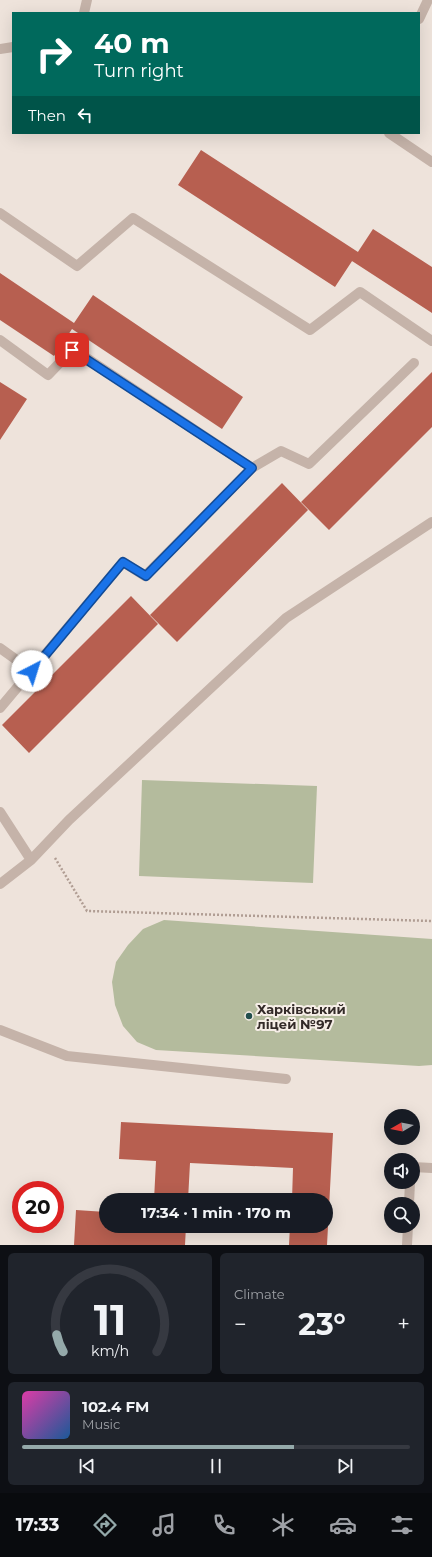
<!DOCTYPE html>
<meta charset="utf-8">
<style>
body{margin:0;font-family:Montserrat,sans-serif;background:#20242c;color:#f1f3f6;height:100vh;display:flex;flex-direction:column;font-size:15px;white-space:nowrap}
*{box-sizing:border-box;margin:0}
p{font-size:13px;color:#9ea1a6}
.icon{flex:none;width:22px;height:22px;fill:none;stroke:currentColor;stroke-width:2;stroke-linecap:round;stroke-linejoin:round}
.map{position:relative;height:1245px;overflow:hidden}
.drawer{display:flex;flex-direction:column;gap:8px;padding:8px;background:#0d0f14;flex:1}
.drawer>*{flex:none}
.hud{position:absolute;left:12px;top:12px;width:408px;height:122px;border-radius:0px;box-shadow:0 4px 16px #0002;background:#00695c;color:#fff;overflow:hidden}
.needle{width:26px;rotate:261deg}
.tools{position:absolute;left:384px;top:1109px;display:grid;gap:8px}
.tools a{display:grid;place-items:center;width:36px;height:36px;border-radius:50%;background:#171b24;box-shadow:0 4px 16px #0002;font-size:20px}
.speed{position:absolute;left:12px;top:1181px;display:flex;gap:8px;font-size:20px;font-weight:700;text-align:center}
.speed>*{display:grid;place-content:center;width:52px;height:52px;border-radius:50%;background:#171b24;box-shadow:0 4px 16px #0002;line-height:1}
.speed .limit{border:6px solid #d22;background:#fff;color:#111}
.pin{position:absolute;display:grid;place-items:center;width:34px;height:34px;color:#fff;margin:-17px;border-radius:8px;box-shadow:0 2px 6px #0006}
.me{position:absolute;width:44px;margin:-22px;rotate:40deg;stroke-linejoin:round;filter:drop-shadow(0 0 3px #0008)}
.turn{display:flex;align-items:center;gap:14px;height:84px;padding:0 16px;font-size:18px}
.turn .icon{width:52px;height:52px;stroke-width:2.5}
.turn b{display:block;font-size:28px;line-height:34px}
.then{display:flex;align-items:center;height:38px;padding:0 16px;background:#0003;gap:8px;font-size:15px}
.big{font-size:30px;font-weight:700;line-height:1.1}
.drawer .card{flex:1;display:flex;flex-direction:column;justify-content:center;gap:6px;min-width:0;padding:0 14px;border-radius:6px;background:#20242c}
.drawer .dial{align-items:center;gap:0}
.dial svg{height:104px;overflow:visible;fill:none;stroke:#363941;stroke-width:7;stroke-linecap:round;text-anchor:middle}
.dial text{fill:#f1f3f6;stroke:none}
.song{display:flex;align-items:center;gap:12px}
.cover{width:48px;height:48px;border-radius:6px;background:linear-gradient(135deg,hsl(320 70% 55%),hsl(210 70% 35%))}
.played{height:4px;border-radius:2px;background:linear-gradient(90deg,#94a9aa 70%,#363941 70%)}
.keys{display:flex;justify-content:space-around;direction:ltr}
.heat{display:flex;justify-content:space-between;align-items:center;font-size:22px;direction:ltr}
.drawer .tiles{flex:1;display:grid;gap:8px;grid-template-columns:1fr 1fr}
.card:last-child{grid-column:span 2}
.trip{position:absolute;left:99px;top:1193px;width:234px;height:40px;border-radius:20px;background:#171b24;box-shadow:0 4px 16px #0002;font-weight:700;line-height:40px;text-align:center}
.menu{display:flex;height:64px;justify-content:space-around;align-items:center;background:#090b0e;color:#9ea1a6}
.menu .icon{width:28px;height:28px}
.menu .current{color:#94a9aa}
.menu b{font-size:18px;color:#f1f3f6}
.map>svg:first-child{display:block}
.green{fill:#b4bb9d}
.building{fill:#b75f50}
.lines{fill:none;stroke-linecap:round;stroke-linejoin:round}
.path{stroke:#b09d93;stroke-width:2.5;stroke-dasharray:2 2;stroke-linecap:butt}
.service{stroke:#c5b3a9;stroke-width:10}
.minor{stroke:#c5b3a9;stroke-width:10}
.route-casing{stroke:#114b97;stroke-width:10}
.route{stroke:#1a73e8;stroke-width:7}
.poi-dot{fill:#224f4d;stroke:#f6eee7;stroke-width:1.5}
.labels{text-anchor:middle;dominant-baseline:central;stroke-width:4;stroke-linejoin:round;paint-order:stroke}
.poi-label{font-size:13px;font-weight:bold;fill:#332a28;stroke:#f6eee7;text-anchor:start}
</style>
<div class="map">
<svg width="432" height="1245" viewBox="0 0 432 1245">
<rect width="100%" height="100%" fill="#eee3db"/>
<path class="green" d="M142,780L317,786L313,883L139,876Z
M164,920L432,939V1065L419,1066L156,1050L137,1042L123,1026L115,1005L112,982L116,962L128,945L143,929Z"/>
<path class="building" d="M201,150L358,252L335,287L178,185Z
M373,229L432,267V313L352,261Z
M0,273L74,323L93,295L243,397L222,429L72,329L54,356L0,320Z
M432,372V427L329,530L301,502Z
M0,382L27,399L0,440Z
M282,483L308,510L177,642L150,615Z
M131,596L158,624L29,753L2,725Z
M121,1122L333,1133L327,1245H289L290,1226H326V1200H292L293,1168L190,1163L188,1200H154L156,1161L119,1159Z
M76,1210L106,1212V1226H186L185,1245H74Z"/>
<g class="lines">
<path class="path" d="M55,858L87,911L432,921"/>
<path class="service" d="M84,13L87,0
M419,19L428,0
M0,49L13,47
M389,133L432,162
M0,213L77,266L133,218L310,330L360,292L432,341
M0,340L48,375L72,350L79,353L252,468
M0,648L32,671
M0,708L123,562L145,576L252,468L281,451L309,464L414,363
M0,812L31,860
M0,884L31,860L69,820L286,618L432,522
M0,1030L67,1056L286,1079"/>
<path class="minor" d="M413,1167L432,1168
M409,1204L410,1182
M407,1245L408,1226"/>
</g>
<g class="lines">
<defs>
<path id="route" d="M32,671L123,562L146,576L252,468L72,350"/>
</defs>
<use href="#route" class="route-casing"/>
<use href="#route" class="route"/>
</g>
<circle class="poi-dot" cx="249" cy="1016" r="4"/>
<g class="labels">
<g class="poi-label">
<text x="257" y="1009">Харківський<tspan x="257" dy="15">ліцей №97</tspan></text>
</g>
</g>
</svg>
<div class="tools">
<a><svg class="needle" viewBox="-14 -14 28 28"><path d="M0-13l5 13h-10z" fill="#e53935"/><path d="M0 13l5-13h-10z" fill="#9ea1a6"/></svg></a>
<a><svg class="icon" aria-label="sound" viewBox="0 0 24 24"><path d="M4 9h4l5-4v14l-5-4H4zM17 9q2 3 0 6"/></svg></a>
<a><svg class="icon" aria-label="search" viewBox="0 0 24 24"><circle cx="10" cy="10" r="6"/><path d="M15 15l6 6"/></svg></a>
</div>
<div class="speed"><div class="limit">20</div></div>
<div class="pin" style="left:72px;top:350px;background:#d93025"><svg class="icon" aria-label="arrive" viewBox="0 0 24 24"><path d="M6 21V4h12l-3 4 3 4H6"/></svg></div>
<svg class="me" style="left:32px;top:671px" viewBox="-20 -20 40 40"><circle r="19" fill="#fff"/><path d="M0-13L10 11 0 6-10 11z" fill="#1a73e8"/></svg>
<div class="trip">17:34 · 1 min · 170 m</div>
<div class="hud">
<div class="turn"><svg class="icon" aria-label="right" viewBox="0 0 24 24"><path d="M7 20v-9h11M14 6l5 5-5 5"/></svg><div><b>40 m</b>Turn right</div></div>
<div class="then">Then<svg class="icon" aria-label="left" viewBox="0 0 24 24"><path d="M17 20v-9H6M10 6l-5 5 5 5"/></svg></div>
</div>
</div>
<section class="drawer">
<div class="tiles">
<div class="card dial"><svg viewBox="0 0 100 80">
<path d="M14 69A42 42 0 1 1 86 69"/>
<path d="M14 69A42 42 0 0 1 9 56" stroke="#94a9aa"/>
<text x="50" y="56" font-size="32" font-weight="700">11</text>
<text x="50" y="72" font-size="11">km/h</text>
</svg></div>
<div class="card"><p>Climate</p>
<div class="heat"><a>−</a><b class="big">23°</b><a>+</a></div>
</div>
<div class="card">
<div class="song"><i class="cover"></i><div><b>102.4 FM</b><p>Music</p></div></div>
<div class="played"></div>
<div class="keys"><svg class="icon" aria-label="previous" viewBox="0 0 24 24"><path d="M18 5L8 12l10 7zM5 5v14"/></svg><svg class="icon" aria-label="pause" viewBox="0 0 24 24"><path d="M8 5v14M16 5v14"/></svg><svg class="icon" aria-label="next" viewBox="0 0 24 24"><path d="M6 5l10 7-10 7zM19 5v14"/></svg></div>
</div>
</div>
</section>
<nav class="menu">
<b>17:33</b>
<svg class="icon current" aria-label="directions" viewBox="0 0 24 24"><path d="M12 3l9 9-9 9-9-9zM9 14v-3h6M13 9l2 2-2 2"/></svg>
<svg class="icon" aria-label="music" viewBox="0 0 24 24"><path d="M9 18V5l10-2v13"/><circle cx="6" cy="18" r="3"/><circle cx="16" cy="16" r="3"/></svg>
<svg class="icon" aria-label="phone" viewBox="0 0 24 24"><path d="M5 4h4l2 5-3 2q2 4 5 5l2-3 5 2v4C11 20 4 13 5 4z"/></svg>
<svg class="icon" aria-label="climate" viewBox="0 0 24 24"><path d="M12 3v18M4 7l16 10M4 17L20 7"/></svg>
<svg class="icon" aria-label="car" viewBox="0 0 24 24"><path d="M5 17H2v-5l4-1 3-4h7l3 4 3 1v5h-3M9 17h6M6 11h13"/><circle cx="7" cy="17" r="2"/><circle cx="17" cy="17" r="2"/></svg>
<svg class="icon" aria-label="filters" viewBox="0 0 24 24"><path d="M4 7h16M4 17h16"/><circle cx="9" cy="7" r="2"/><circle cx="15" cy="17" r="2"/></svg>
</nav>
